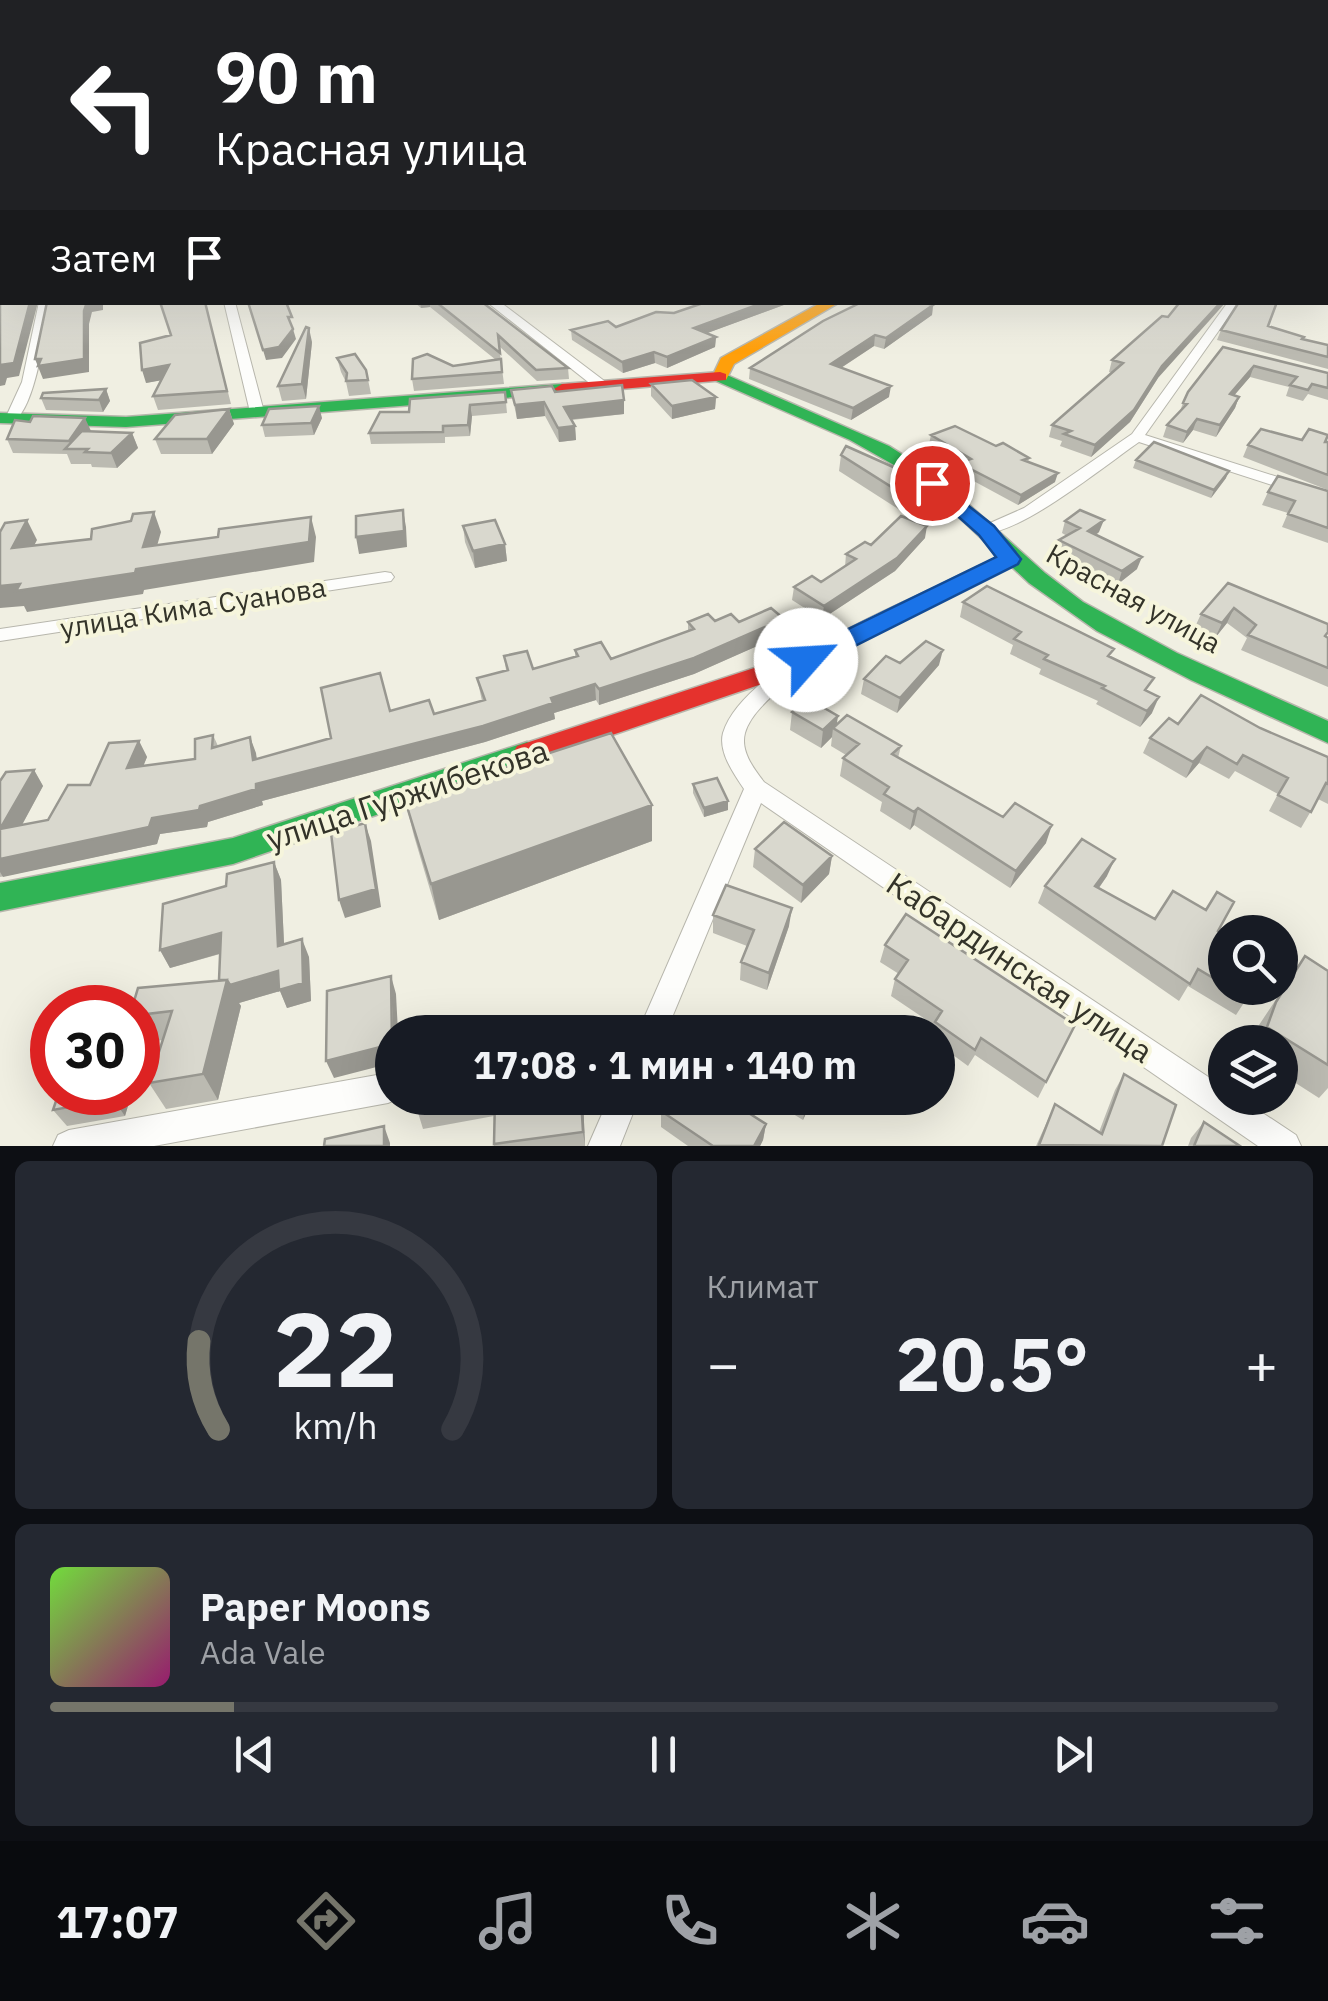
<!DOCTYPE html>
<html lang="ru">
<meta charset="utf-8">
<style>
body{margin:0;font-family:"IBM Plex Sans",sans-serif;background:#242831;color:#f1f3f6;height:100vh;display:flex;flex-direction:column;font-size:38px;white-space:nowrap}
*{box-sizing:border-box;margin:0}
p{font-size:32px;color:#9ea1a6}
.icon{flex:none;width:55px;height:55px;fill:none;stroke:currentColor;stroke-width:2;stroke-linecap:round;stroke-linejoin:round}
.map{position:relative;height:1146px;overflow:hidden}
.drawer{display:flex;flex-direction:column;gap:15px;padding:15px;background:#0d0f14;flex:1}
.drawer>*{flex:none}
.guide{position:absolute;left:0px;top:0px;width:1330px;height:305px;box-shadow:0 10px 40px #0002;background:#202124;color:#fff;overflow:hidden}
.controls{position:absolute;left:1208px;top:915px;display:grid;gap:20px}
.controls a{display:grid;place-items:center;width:90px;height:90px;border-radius:50%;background:#171b24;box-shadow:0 10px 40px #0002;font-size:50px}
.speed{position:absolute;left:30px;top:985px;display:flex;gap:20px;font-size:50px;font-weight:700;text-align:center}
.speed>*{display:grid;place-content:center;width:130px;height:130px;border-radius:50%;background:#171b24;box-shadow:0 10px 40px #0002;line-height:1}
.speed .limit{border:15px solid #d22;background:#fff;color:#111}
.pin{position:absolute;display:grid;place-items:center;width:85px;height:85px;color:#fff;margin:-42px;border:5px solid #fff;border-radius:50%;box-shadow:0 2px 10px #0007}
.me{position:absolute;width:110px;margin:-55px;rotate:64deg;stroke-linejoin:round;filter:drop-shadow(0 0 8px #0008)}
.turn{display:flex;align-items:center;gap:35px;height:210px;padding:0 50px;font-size:45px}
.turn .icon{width:130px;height:130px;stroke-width:2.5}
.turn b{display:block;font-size:70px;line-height:85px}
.then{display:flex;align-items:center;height:95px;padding:0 50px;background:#0003;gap:20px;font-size:38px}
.big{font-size:75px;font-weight:700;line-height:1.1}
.drawer .widget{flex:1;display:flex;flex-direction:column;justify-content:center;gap:15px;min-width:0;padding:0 35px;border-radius:15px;background:#242831}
.drawer .dial{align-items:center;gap:0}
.dial svg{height:260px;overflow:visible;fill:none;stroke:#363941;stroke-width:7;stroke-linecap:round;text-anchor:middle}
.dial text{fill:#f1f3f6;stroke:none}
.song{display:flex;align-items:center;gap:30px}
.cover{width:120px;height:120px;border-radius:15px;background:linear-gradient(135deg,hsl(100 70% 55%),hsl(320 70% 35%))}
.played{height:10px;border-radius:5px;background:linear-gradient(90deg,#75756a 15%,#363941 15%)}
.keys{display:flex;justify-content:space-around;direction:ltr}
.heat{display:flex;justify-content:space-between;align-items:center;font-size:55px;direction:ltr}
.drawer .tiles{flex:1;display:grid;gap:15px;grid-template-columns:1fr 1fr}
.widget:last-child{grid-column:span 2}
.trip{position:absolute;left:375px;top:1015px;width:580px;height:100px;border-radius:50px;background:#171b24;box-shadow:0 10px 40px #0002;font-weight:700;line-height:100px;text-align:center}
.tabs{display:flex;height:160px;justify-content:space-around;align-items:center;background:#090b0e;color:#9ea1a6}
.tabs .icon{width:70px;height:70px}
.tabs .selected{color:#75756a}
.tabs b{font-size:45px;color:#f1f3f6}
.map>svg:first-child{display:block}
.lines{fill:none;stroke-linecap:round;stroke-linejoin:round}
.street-casing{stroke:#b7b6ac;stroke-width:2}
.fast-casing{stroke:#b7b6ac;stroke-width:3}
.slow-casing{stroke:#b7b6ac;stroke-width:3}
.jam-casing{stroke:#b7b6ac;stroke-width:3}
.street{fill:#fdfdfb;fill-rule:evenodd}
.fast{fill:#30b455;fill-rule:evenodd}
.slow{fill:#ff9f0a;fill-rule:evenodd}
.jam{fill:#e5322d;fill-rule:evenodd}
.wall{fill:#bbbab1}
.shaded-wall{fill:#989790}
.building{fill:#d9d8ce;stroke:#989790;stroke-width:2.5}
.route{fill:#1a73e8;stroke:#114b97;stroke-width:2.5}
.labels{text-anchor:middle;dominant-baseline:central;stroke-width:8;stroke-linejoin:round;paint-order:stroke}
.street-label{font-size:28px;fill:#333329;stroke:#f6f5dc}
.near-street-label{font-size:32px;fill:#333329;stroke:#f6f5dc}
</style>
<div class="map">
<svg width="1328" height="1146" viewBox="0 0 1328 1146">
<rect width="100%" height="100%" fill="#f0efe2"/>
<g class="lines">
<defs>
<path id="street" d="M39,302H50C45,330 36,409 12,423L7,422L5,419L22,382Z
M224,302H235L264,412L262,415H252L250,412Z
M487,302H500L607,383V389H597Z
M1228,302H1239L1145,435L1328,493V503L1139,442C1107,464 1016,538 981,533L979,530L981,527L1024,508L1132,434Z
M1010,554L1016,555L1019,559L1016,563C957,590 762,672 745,733C740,751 754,769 764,782L1225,1088V1098H1240L1296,1135L1301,1146H1258L761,803L666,1032H638L744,789C734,774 718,752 723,733C742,671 877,614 933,588C958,576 984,561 1010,554Z
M385,572L391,573L394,577L391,581L0,641V629Z
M388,1073L392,1075V1098H399L388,1103L154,1146H53L58,1135L69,1130Z
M609,1098H639L620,1146H588Z"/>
<path id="fast" d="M720,372L889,446L939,478L1045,573L1083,602L1177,653L1328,721V743L1191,680L1097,631L1029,583L943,502L901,469L850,440L714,380V374Z
M562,384L568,385V393L126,427L0,423V413L126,417Z
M527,742L537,746L541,753L537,760L233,864L0,911V883L233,838Z"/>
<path id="slow" d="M822,302H840L734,364L726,380H714L712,377L721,358Z"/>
<path id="jam" d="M720,372L726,374V380L562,394L554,389L562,384Z
M806,651L815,654L819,660L815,666L527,764L517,760L513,753L517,746Z"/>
</defs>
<use href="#street" class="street-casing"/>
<use href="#fast" class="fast-casing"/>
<use href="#slow" class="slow-casing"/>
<use href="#jam" class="jam-casing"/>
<use href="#street" class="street"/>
<use href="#fast" class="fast"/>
<use href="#slow" class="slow"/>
<use href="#jam" class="jam"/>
</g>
<path class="wall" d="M205,302L231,404L158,410L153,396L161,380L146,383L171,335Z
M414,302H481L568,368L569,379L537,381L499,346L504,384L414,391L412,379L453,366L496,360L430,307L421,308Z
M706,302H792L707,333L716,337L715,347L667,368L655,363L623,373L572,340L571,330L616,327L674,313Z
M933,305L932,315L884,349L874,346L841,368L889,397L851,420L749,379L750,368Z
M1162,316L1158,378L1130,422L1091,457L1060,446L1062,441L1049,437L1052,425L1112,373L1109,372L1112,360Z
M1268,326L1303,339L1328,345V369L1217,340L1221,330Z
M312,342L306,399L282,401L278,386Z
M1223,347L1328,373V400L1308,394L1303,401L1286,396L1289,387L1250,377L1234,395L1239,397L1235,408L1216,437L1193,430L1183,443L1163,437L1167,425L1180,411L1183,403Z
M337,358L366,370L371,394L349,396L346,382L341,372Z
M651,384L716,397L715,409L672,419L651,396Z
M106,389L110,401L103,412L46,410L41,398Z
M511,390L555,392L624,414L572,420L575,426L576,440L559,442L545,416L517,419Z
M505,392L507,413L472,416L470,436L445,437V443L371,444L369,433L409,412Z
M229,409L234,424L212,454H161L155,439Z
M322,418L314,435L265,437L262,425Z
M90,431L132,433L138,448L117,468L92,467L91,464H71L67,454L13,453L7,439Z
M931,435L996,446L1029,458L1028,462L1055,482L1018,505L957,472L960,463L929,444Z
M1302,440L1328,442V490L1243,457L1248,445Z
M841,455L938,487L935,502L906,514L839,471Z
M1136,460L1226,478L1211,498L1133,468Z
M1328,491V543L1282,527L1288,513L1262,505L1268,492Z
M1065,521L1099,532L1096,535L1137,569L1118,584L1056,552L1059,540L1067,536L1062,533Z
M463,526L505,544L507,561L475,568L465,542Z
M925,538L895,571L822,619L792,600L794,587L821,582L845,567L846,554L871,545Z
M1228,583L1328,638V687L1241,650L1247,638L1227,623L1215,638L1194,629L1201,614Z
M963,602L1111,657L1149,692L1152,713L1140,727L1096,704L1098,701L1039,674L1041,669L1010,654L1013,645L960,617Z
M771,608L788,640L769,648L764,643L694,674L599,705L596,700L554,713L555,719L485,742L262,801L263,805L208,822L207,827L160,834L157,844L0,877V781L34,770L43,786L22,825L48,820L139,741L147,757L143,766L195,759L213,735L218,746L250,737L257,759L331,738L390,711L434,714L482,701L477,678L506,670L504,656L533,669L575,657V650L611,659L688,631V622H739Z
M900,663L939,665L897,713L861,694L864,679Z
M792,712L901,746L898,758L1046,843L1010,888L914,825L910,830L880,811L882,802L840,776L843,758L846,755L831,746L832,737L821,748L790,730Z
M1178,724L1260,728L1328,757V804L1318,799L1301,828L1269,811L1278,794L1235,771L1229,779L1199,763L1186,778L1143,753L1150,738Z
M693,784L728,801V810L704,817L693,793Z
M405,800L652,805V841L439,920L414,836Z
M755,849L832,856L829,874L801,903L753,867Z
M274,862L281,880L284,944L309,957L311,1001L287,1008L280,991L239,1003L241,1006L218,1100L166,1109L149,1083L163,1040L146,1042L138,1028V1008L219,980L220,954L170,968L160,950L226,886Z
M1107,876L1099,888L1155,919L1218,931L1225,935V988H1252L1247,998L1236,1015L1188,986L1179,1001L1038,903L1045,886Z
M713,915L789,926L767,990L740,980L741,962L747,946L713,933Z
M885,945L1075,1025L1038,1098L975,1055L968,1066L938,1044V1032H931L934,1025L891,996L895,979L899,974L880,962Z
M1305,956L1328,971V1088L1319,1098L1280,1073V1042H1251L1257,1028Z
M1124,1074L1162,1146H1036L1055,1104L1099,1132L1115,1090Z
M132,1092L125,1116L67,1126L53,1110Z
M416,1098H583L585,1146H494V1116L423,1129L416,1106Z
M767,1098H813L803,1120Z
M661,1111L766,1124L763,1140L760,1146H688L661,1127Z
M1204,1122L1240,1146H1188L1191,1138Z"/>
<path class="shaded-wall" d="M2,205V221L0,225V208Z
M30,302H38L19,376L7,378L5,385L0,386V367Z
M87,302H103V310L92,312L89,324V372L43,379L35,359L84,311Z
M420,302H430V307L421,308Z
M765,302H792L694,338V328Z
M1221,302H1226L1158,378L1130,422L1091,457L1095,445L1162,366Z
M933,305L932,315L884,349L886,338Z
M309,328L312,342L306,399L302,384Z
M293,329L296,339L282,358L266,360L263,350Z
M875,335L874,346L830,375L831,364Z
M716,337L715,347L667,368V357Z
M654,352L655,363L623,373L622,362Z
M169,365L174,378L146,383L142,370Z
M1254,366L1250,377L1226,405L1230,394Z
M891,386L889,397L851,420L853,408Z
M106,389L110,401L103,412L99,400Z
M716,397L715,409L672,419V406Z
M1239,397L1235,408L1216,437L1220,425Z
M624,400V414L565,420L564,407Z
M544,402L545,416L517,419L515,405Z
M470,405L472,416L470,436L468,425Z
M319,406L322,418L314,435L311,423Z
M229,409L234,424L212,454L207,439Z
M85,418L91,431L78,449H73L69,441Z
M1197,419L1193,430L1183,443L1187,432Z
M575,426L576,440L559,442L558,428Z
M132,433L138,448L117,468L111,453Z
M1229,471L1226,478L1211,498L1214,490Z
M1058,473L1055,482L1018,505L1021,495Z
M938,487L935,502L906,514L909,498Z
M403,510L406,527L407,547L359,554L356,537Z
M154,512L161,532L151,567L311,517L316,537L314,562L144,590L143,594L27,612L24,606L0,608V586L143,547Z
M27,520L37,540L22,569L12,548Z
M1104,520L1099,532L1084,543L1088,531Z
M927,526L925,538L895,571L822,619L824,606Z
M505,544L507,561L475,568L473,551Z
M1142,557L1137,569L1118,584L1122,571Z
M1234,608L1227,623L1215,638L1222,623Z
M790,624L788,640L769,648L771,632Z
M765,627L764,643L694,674L599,705V689Z
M943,650L939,665L897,713L900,698Z
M595,684L596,700L554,713L555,719L485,742L262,801L263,805L208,822L207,827L160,834L157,844L3,877L0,872V859L200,806L256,784Z
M1159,697L1152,713L1140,727L1147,711Z
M838,716L836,730L833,728L832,737L821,748L823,730Z
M250,737L256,753L259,776L253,760Z
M139,741L147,757L136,784L127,768Z
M1207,747L1199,763L1186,778L1193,762Z
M34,770L43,786L11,845L0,829Z
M728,801V810L704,817V808Z
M652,805V841L439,920L431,884Z
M918,808L914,825L910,830L914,812Z
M365,823L371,841L381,907L345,918L339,900Z
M1052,825L1046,843L1010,888L1016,871Z
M832,856L829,874L801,903L803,885Z
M1115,859L1107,876L1088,903L1095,886Z
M274,862L281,880L285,964L278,946Z
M792,908L789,926L767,990L769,973Z
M221,933L229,951L170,968L160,950Z
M302,939L309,957L311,1001L287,1008L280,991L239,1003L241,1006L218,1100L203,1074L227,980Z
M391,976L396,994L398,1032H393Z
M138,1038L144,1048L138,1073Z
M392,1044V1063L334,1078L326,1061Z
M115,1092H132L125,1116L113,1099Z
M581,1098H583L585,1146L583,1132Z
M809,1098H813L803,1120L806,1103Z
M766,1124L763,1140L760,1146H754Z
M384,1126L390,1143V1146H384Z"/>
<path class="building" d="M0,190H2V205L0,208Z
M2,262V302H30L14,363L1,365L0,367V267Z
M47,302H87L84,311V359L38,366L41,359H35Z
M160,302H205L227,391L153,396L169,365L142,370L140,343L171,335Z
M248,302H286L292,317H288L293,329L279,347L263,350Z
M436,302H482L568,368L536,370L498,335L500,353Z
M706,302H765L694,328L716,337L667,357L654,352L622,362L571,330L608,321L616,327L656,312L674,313Z
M862,302H922L933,305L886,338L875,335L831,364L891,386L853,408L750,368L823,321Z
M1180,302H1221L1162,366L1134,410L1095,445L1064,434L1071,431L1052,425L1123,363L1112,360L1162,316L1168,317Z
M1239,302H1277L1268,326L1304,337L1302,339L1328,345V357L1221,330Z
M306,327L309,328L302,384L278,386Z
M1223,347L1328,373V388L1312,384L1308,390L1290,385L1297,377L1254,366L1230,394L1239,397L1220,425L1197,419L1187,432L1167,425L1187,404L1183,403L1188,392Z
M355,354L366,370L368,380L346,381L347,373L337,358Z
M427,354L453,366L501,359L502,372L412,379L413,359Z
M692,380L716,397L672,406L651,384Z
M622,385L624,400L564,407L575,426L558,428L544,402L515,405L511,390L552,386L555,392Z
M106,389L99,400L41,398L43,393Z
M505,392L506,402L470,405L468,425L443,426V432L369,433L380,412H409L410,399Z
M319,406L311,423L262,425L269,409Z
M229,409L207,439H155L175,415Z
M33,416L85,418L69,441L7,439L15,420L30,422Z
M955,426L996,446L1003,443L1029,458L1023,460L1058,473L1021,495L959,463L971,459L931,435Z
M1261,429L1302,440L1309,429L1328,435L1325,442H1328V475L1248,445Z
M82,431L132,433L111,453L85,452L88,449H65Z
M1154,442L1229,471L1214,490L1136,460Z
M846,446L938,487L909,498L841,455Z
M1278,476L1328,491V528L1288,514L1295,501L1268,492Z
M403,510L404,531L356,537V516Z
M1080,510L1104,520L1088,531L1142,557L1122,571L1059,540L1080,528L1065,521Z
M154,512L143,547L218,537L219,529L311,517L309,542L136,569L135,573L16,591L20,584L0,586V532L5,523L27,520L12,548L91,539L92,529L131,521L133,514Z
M901,516L927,526L897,558L824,606L794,587L812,576L821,582L856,559L846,554L865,542L871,545Z
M495,520L505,544L473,551L463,526Z
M1228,583L1328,624V632L1325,636L1328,638V668L1248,635L1256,625L1234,608L1222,623L1201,614Z
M987,586L1114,649L1108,656L1154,678L1145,690L1159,697L1147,711L1102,688L1105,686L1044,659L1048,655L1014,639L1021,632L963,602Z
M771,608L790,624L771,632L765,627L694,658L599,689L595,684L551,698L553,703L483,726L256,784V789L200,806L199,810L152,818L149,827L0,859V781L6,772L34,770L0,829L48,820L68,785H90L109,743L139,741L127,768L195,759V739L213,735L212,748L250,737L253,760L331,738L321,688L380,673L390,711L429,700L434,714L485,700L477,678L508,670L504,656L527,651L533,669L578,656L575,650L601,642L611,659L694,629L688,622L708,614L715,621L731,614L739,622Z
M926,641L943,650L900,698L864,679L886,656L900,663Z
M1201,695L1260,728L1328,757V784L1326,783L1311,812L1278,795L1288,778L1243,755L1237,764L1207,747L1193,762L1150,738L1169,718L1178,724Z
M807,698L838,716L823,730L792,712Z
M847,715L901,746L892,754L1003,817L1015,803L1052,825L1016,871L918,808L914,812L884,794L889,787L843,758L859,744L833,728Z
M611,733L652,805L431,884L405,800Z
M717,778L728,801L704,808L693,784Z
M784,822L832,856L803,885L755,849Z
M365,823L376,889L339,900L331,833Z
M1082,839L1115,859L1095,886L1155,919L1173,891L1206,910L1217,892L1234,902L1218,931L1225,935V985L1198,969L1190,984L1045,886Z
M274,862L278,946L302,939L303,983L279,990L278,971L230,985L227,980H219L221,933L160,950L163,904L226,886L227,874Z
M726,885L792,908L769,973L741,962L754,930L713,915Z
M906,914L1075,1025L1046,1082L981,1038L975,1050L935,1022L942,1011L895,979L908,960L885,945Z
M1305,956L1328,971V1065L1267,1027L1276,1002Z
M391,976L392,1044L326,1061L327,991Z
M227,980L203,1074L149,1083L172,1011L138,1015V1008H132L138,988Z
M1229,988H1252L1247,998Z
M751,1017L777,1032H742Z
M720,1020L741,1032H713Z
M1124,1074L1176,1105L1162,1146L1039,1145L1055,1104L1102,1134Z
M59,1092H115L113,1099L53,1110Z
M416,1098H464L416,1106Z
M495,1098H581L583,1132L494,1144Z
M669,1098H725L766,1124L754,1146H713L661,1111Z
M797,1098H809L806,1103Z
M1204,1122L1240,1146H1194Z
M384,1126V1146H324L325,1139Z"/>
<linearGradient id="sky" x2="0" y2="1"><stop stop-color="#9cbccc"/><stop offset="0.54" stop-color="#f8f8f2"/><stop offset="1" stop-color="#f8f8f2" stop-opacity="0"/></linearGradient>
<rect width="1328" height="351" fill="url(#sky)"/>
<path class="route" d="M932,477L994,526L1021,559L1018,564L815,666H797L793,660L797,654L996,557L979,535L925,487L922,483Z"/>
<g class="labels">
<g class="street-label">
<text transform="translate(1134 598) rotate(29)">Красная улица</text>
<text transform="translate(193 607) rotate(-9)">улица Кима Суанова</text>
</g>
<g class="near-street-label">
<text transform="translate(407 794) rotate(-18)">улица Гуржибекова</text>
<text transform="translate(1020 967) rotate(34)">Кабардинская улица</text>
</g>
</g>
</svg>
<div class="controls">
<a><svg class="icon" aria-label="search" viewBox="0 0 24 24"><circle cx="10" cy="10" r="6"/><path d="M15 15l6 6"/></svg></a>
<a><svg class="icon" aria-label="layers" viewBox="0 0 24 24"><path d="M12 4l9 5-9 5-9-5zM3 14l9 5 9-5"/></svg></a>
</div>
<div class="speed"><div class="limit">30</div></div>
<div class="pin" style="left:932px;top:483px;background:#d93025"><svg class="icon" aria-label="arrive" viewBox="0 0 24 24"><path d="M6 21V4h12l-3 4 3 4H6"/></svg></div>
<svg class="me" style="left:806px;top:660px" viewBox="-20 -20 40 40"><circle r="19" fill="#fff"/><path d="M0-13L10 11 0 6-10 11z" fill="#1a73e8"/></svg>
<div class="trip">17:08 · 1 мин · 140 m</div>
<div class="guide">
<div class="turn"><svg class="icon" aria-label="left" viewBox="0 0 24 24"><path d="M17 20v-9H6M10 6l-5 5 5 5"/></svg><div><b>90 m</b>Красная улица</div></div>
<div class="then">Затем<svg class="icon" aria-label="arrive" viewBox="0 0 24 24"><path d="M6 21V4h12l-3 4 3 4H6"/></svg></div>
</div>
</div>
<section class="drawer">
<div class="tiles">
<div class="widget dial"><svg viewBox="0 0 100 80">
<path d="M14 69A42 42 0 1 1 86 69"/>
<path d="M14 69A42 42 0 0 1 8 42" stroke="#75756a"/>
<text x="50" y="56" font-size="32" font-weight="700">22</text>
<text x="50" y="72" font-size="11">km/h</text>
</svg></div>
<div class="widget"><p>Климат</p>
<div class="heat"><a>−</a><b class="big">20.5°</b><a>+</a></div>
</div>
<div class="widget">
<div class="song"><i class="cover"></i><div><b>Paper Moons</b><p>Ada Vale</p></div></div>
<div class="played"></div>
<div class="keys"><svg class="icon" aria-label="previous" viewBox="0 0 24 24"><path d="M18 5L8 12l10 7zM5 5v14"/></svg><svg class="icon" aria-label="pause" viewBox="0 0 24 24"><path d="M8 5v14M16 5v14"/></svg><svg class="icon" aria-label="next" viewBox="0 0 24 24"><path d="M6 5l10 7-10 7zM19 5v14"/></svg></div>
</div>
</div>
</section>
<nav class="tabs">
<b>17:07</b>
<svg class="icon selected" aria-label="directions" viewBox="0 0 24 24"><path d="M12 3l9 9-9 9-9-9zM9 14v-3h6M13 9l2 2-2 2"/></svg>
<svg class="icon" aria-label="music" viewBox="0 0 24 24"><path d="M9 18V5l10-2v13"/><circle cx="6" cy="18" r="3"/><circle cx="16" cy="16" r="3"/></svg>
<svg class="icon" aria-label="phone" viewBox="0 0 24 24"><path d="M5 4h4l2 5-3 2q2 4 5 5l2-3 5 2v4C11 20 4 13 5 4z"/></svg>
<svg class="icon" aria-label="climate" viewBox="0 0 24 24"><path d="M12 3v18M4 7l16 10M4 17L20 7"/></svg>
<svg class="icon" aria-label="car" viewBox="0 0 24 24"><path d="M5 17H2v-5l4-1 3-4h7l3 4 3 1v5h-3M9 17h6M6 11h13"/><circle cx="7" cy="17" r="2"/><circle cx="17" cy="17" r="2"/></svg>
<svg class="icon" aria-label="filters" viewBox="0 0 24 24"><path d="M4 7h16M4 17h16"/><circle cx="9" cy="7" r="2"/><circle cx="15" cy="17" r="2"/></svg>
</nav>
